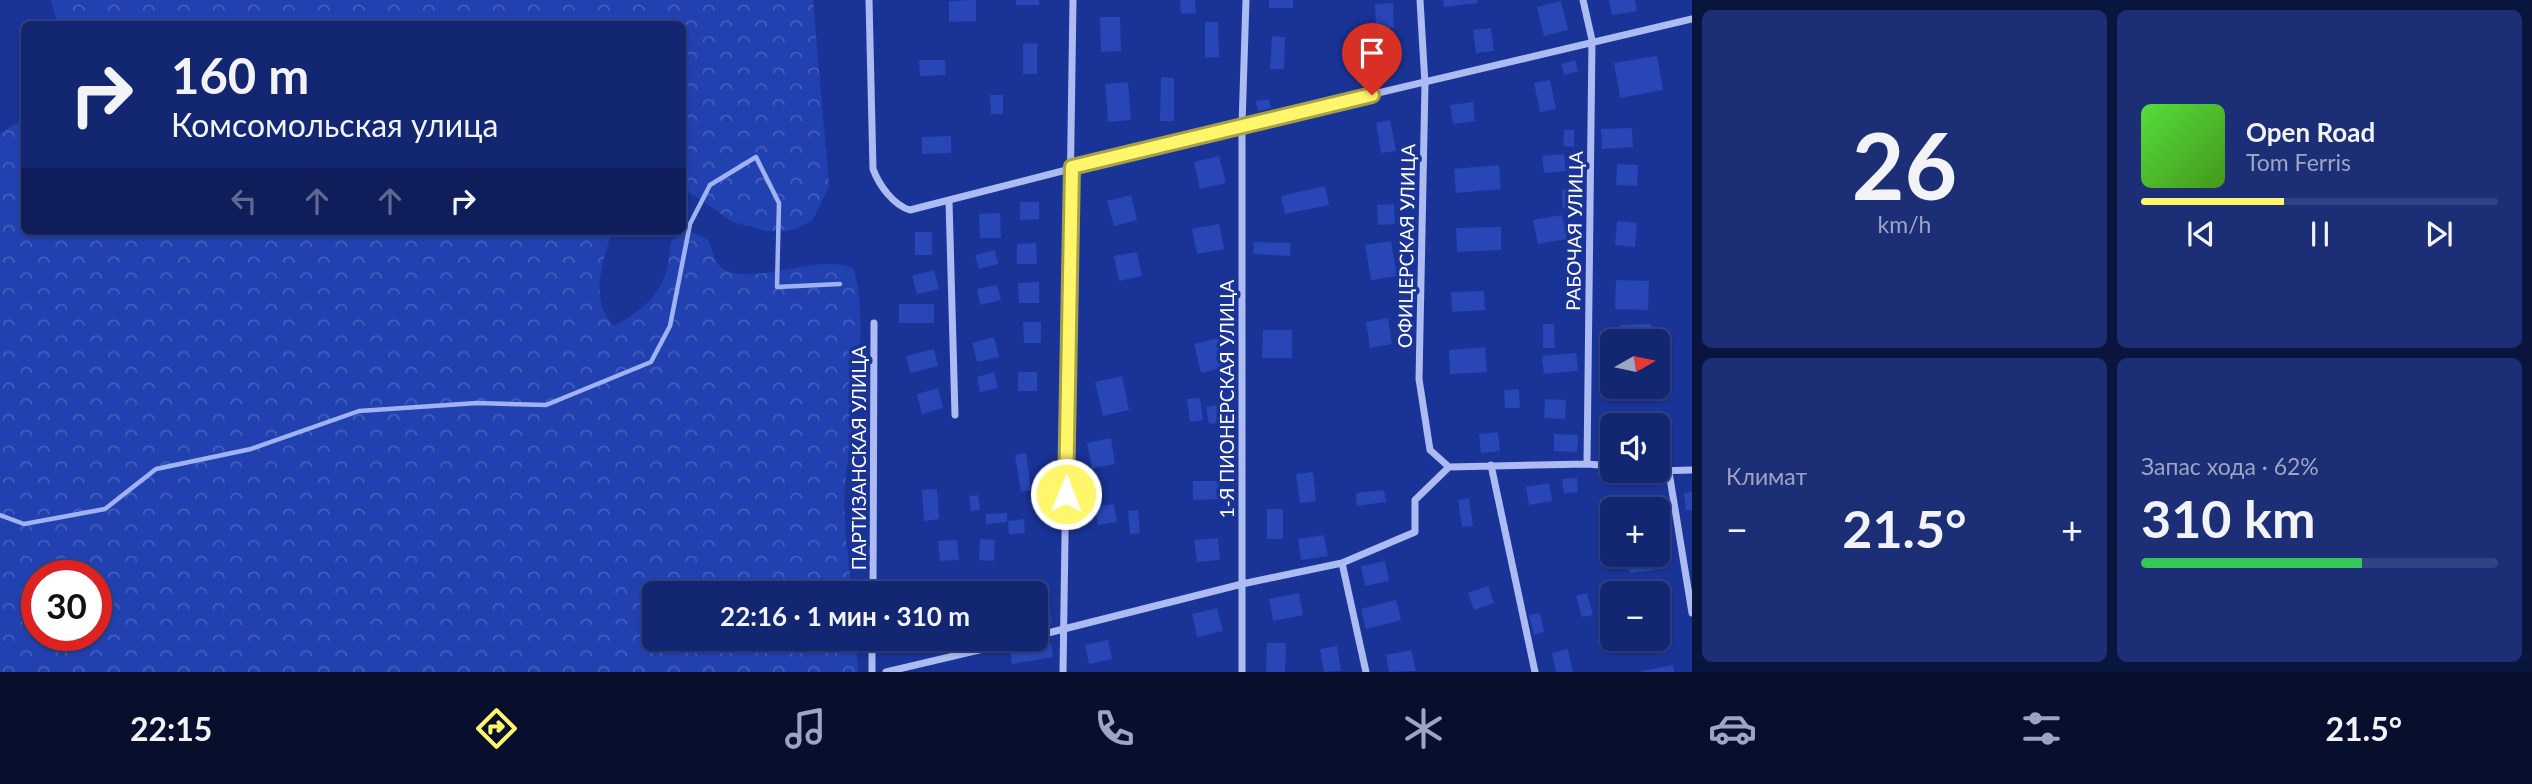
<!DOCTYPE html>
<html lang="ru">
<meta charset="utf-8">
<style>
body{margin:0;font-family:Lato,sans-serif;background:#1c2e76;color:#f1f3f6;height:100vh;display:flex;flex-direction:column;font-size:26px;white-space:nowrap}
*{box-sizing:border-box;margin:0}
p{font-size:23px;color:#9da5c3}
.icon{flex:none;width:38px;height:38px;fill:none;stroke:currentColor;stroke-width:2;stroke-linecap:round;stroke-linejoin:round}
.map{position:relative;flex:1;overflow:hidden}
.side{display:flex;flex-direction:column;gap:10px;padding:10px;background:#0a153e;width:840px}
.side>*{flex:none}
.top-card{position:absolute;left:21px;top:21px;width:665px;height:214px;border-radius:10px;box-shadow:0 2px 5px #0004,0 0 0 2px #324384;background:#132671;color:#f1f3f6;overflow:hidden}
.needle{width:46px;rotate:81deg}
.tools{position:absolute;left:1600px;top:329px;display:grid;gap:14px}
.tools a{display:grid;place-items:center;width:70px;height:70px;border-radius:10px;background:#132671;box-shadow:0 2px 5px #0004,0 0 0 2px #324384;font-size:35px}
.speed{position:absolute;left:21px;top:560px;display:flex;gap:14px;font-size:35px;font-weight:700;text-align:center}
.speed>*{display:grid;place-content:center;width:91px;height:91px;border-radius:50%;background:#132671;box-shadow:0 2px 5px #0004,0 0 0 2px #324384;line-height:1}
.speed .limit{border:10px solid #d22;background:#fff;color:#111}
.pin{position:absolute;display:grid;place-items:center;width:60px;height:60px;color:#fff;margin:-72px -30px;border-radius:50% 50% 50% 0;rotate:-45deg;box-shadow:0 0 7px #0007}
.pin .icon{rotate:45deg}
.me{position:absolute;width:77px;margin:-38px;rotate:1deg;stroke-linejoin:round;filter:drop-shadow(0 0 5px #0008)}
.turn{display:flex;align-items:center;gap:24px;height:147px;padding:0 35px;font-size:32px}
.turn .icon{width:91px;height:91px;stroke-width:2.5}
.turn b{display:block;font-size:49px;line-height:60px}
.lanes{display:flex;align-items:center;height:66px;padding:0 35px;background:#0003;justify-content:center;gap:35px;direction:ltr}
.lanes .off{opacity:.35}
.big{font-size:52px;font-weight:700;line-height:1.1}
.side .card{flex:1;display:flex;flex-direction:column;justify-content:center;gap:10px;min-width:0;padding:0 24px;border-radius:10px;background:#1c2e76}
.side .dial{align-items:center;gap:0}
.dial b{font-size:91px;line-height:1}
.song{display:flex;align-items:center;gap:21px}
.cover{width:84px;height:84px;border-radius:10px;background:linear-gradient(135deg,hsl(110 70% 55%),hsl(100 70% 35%))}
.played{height:7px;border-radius:4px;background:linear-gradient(90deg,#fff66c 40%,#324384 40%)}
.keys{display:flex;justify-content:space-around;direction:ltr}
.heat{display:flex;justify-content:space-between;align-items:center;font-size:38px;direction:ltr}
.charge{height:10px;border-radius:5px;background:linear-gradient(90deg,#34c759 62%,#324384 0)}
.side .tiles{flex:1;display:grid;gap:10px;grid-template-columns:repeat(2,1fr)}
.trip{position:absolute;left:642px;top:581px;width:406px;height:70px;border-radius:10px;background:#132671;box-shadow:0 2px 5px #0004,0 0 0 2px #324384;font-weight:700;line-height:70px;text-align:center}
.dock{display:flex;height:112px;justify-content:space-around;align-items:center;background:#080f2d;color:#9da5c3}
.dock .icon{width:49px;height:49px}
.dock .selected{color:#fff66c}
.dock b{font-size:32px;color:#f1f3f6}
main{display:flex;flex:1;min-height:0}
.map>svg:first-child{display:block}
.forest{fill:url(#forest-crowns);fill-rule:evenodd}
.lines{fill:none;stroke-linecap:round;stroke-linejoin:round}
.stream{stroke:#9fb3f3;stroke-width:4.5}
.building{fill:#2846b5}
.minor{stroke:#acbbf1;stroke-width:7}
.route-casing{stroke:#a6a046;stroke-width:18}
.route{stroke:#fff66c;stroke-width:12}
.labels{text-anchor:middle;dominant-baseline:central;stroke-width:7;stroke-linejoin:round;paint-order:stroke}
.street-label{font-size:19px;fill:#fff;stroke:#193397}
</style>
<main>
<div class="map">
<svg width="1692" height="672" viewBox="0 0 1692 672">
<defs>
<pattern id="forest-crowns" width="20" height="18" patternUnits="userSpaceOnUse" patternTransform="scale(1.75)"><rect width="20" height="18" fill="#2241b0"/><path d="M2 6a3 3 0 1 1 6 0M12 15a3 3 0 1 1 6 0" fill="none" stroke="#435ebc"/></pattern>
</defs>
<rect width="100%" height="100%" fill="#193397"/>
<path class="forest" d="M51,0H813L829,186L813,220L794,230L767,231L733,222L683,188L682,24H57Z
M24,119V231H612C603,262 588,300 614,326C653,304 668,288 671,241L689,231L708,240C711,247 714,259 719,265C743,292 820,250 854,269C870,327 851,425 845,487C842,521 849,559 852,593H654V639H856L858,672H0V133ZM37,576H96V635H37Z"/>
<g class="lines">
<path class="stream" d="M0,515L24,524L105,509L156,469L251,449L359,411L477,403L546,405L651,362L670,326L690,224L710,185L756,157L779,203L777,287L840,284"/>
</g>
<path class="building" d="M976,0V21L949,22V1Z
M1016,0H1039V5H1016Z
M1180,0H1195L1196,13L1181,14Z
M1269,0H1293V8H1269Z
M1443,0H1477V3L1444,7Z
M1609,0H1635L1637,11L1612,15Z
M1561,1L1568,30L1544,36L1537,7Z
M1393,3L1394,28L1376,29L1375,4Z
M1100,17H1120L1121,51L1101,52Z
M1205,22H1218L1219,57L1205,58Z
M1491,28L1494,51L1476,53L1473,30Z
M1272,36L1285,37L1284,69H1270Z
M1037,43V74H1023V44Z
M1394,46V71L1379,72V47Z
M1657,56L1663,90L1620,98L1614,63Z
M919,60H945L946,75L920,76Z
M1575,60L1578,71L1564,75L1561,64Z
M1161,77L1174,78V121H1160Z
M1550,80L1556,109L1540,112L1534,83Z
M1128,82L1131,120L1108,122L1105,84Z
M990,95H1003V114H991Z
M1269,99L1271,108L1258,111L1256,101Z
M1473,102L1475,121L1453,124L1450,105Z
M1390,120L1396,151L1381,153L1376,123Z
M1632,128L1633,147L1602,149L1601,129Z
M1564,130H1574V147L1563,146Z
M951,136V153L922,154V137Z
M1564,154L1566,171L1544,173L1542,156Z
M1219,156L1226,183L1200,189L1194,162Z
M1617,164L1638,165L1637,186L1616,185Z
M1499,165L1501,189L1456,193L1454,169Z
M1325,186L1329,205L1285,214L1281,196Z
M1576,189L1577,208H1563L1562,190Z
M1131,195L1137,220L1114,226L1107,201Z
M1020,202H1039V219L1020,220Z
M1394,204L1395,224L1378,225L1377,205Z
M1000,213L1001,238H980L979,214Z
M1562,215L1567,239L1538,244L1533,220Z
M1617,221L1637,223L1635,247L1615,245Z
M1219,224L1224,249L1197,254L1192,229Z
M1501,227V250L1457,252L1456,228Z
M915,232H932V255H915Z
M1391,241L1397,276L1371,280L1365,245Z
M1254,242L1291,243L1290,256L1253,254Z
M1036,243L1037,264H1017V244Z
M995,250L998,264L979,269L975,255Z
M1137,252L1142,276L1119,281L1114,256Z
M934,270L939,289L917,294L912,276Z
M1616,280L1649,281L1648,310L1615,309Z
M1039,282V303H1019L1018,283Z
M997,285L1001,300L980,305L977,289Z
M1484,291L1485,310L1452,312L1451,292Z
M899,304H934V323H899Z
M1388,318L1392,344L1370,348L1366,322Z
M1023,322H1041V343H1024Z
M1543,324H1554L1555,348H1543Z
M1651,324V341H1621L1620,325Z
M1263,330H1292V358H1262Z
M994,337L999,357L977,362L972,343Z
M1219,338L1226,367L1201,373L1194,344Z
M1485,347L1487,372L1450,374L1449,350Z
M934,349L938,366L910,373L906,356Z
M1576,353L1578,371L1544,374L1542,356Z
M994,372L998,388L980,392L977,377Z
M1018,372H1037V391H1018Z
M1122,376L1129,410L1103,416L1095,382Z
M1621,387H1651V393L1621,392Z
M938,388L943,408L922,414L917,394Z
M1519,389L1520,408H1505L1504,390Z
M1200,398L1203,420L1190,422L1187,399Z
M1545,399L1566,400L1565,419L1544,418Z
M1223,404L1226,422L1209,424L1206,407Z
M1616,411H1637V425H1616Z
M1498,432L1500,451L1481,453L1479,434Z
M1554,434L1578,435L1577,452L1554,451Z
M1111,438L1115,464L1092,468L1087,443Z
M1026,453L1031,490L1021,492L1015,455Z
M1313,472L1316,501L1300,503L1296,474Z
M1577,478L1578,492L1564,493L1562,479Z
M1193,481H1218L1219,499L1193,500Z
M1549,483L1552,501L1529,505L1526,487Z
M937,489L939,519L924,521L922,490Z
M1384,490L1386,502L1357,506L1356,493Z
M1692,492V510H1686L1684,493Z
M978,495L980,510L971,511L969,496Z
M1469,498L1473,526L1462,527L1458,500Z
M1609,499H1628V509H1609Z
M1114,504L1117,522L1098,525L1095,507Z
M1267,509H1283V539H1267Z
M1138,510L1140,533L1130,534L1128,511Z
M1007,513V522L986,524V514Z
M1024,519L1025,533L1009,534L1008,521Z
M1324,535L1328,556L1301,560L1298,539Z
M1218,538L1220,560L1197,562L1194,540Z
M980,539L995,540L994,561L979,560Z
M957,540L959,560L940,561L938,541Z
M1627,555H1653L1655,570L1630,573Z
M1385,561L1389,581L1365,586L1361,566Z
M1039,584L1042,600L1036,601V593H1019L1018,588Z
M1488,586L1494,603L1474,610L1468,593Z
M1299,593L1303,615L1273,621L1269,599Z
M1587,593L1593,615L1582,617L1576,596Z
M1657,597H1660L1663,618L1657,619Z
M1396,600L1401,620L1366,629L1361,609Z
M1049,604L1052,623L1036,626V606Z
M1217,608L1223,631L1197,637L1192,614Z
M1540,613L1544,632L1534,635L1529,615Z
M919,639H928V652H919Z
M967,639H975V644L968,645Z
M1108,640L1112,659L1089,664L1085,645Z
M1267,643H1286L1285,672H1266Z
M1051,644L1053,657L1012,664L1010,651Z
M1337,646L1341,671L1324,672L1320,649Z
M1568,649L1573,672H1556L1552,653Z
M1411,650L1416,671L1389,672L1386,655Z
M1673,665L1674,672H1642V671Z"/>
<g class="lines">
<path class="minor" d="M869,0L873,169C879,185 893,205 910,210L1242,125L1692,19
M1420,0L1425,84L1419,379L1430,450L1449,467L1587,464L1612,466
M1583,0L1592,40L1587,464
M949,201L955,415
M1491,465L1535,672
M1654,471L1692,470
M1669,472L1692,613
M1342,563L1366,672
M873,593L874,323
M1036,636L1242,584L1342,563L1415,532V500L1449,467
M872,672V639
M886,672L1026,639
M1063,672L1073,0
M1242,672V125L1246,0"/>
</g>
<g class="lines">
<defs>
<path id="route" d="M1066,494L1072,167L1372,95"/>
</defs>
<use href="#route" class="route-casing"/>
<use href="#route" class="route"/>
</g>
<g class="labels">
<g class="street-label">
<text transform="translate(1574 231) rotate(-89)">РАБОЧАЯ УЛИЦА</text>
<text transform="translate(1406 246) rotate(-89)">ОФИЦЕРСКАЯ УЛИЦА</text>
<text transform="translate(1226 399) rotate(-90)">1-Я ПИОНЕРСКАЯ УЛИЦА</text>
<text transform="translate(858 458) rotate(-90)">ПАРТИЗАНСКАЯ УЛИЦА</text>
</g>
</g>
</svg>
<div class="tools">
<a><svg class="needle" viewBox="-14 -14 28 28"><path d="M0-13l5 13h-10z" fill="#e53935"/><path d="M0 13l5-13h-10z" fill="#9da5c3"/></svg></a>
<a><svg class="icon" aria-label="sound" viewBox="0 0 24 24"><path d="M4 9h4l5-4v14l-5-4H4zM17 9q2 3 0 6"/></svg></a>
<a>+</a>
<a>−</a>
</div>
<div class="speed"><div class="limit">30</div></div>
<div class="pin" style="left:1372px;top:95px;background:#d93025"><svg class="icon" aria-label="arrive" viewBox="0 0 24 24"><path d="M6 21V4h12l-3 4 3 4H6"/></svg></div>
<svg class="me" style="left:1066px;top:494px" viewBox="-20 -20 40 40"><circle r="17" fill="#fff66c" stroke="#fff" stroke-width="3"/><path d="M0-11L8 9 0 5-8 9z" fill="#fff"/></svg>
<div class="trip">22:16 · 1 мин · 310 m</div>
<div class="top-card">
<div class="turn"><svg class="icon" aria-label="right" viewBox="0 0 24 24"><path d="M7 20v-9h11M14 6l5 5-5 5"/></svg><div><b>160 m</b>Комсомольская улица</div></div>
<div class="lanes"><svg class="icon off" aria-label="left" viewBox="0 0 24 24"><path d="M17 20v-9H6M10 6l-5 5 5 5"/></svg><svg class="icon off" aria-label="ahead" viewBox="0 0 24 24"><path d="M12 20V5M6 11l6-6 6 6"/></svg><svg class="icon off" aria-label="ahead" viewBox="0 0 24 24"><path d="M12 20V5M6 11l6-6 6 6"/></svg><svg class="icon" aria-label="right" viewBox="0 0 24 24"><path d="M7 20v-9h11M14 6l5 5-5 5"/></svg></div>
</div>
</div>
<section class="side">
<div class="tiles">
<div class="card dial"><b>26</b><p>km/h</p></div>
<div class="card">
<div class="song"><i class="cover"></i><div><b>Open Road</b><p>Tom Ferris</p></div></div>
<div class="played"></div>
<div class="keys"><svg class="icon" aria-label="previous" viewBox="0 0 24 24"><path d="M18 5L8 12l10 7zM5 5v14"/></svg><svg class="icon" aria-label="pause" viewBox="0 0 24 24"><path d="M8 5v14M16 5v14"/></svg><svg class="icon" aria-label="next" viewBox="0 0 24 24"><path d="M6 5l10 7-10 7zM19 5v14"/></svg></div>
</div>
<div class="card"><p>Климат</p>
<div class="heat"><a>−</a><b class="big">21.5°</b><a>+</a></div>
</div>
<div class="card"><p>Запас хода · 62%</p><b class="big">310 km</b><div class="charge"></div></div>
</div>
</section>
</main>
<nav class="dock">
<b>22:15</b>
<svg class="icon selected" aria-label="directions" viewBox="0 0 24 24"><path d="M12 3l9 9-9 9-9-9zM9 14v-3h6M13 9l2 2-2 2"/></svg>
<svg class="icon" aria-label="music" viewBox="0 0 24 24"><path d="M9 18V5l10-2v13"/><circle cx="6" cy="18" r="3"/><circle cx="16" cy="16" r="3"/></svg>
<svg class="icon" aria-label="phone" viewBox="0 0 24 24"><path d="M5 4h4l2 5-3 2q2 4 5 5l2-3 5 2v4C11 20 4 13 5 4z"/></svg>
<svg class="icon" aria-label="climate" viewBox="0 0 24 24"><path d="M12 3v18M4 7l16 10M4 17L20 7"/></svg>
<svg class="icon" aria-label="car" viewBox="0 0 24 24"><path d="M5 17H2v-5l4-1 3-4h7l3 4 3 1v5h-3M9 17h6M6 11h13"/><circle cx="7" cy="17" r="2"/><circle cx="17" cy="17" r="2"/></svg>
<svg class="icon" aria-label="filters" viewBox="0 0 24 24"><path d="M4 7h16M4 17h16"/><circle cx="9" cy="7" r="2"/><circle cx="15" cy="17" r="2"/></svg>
<b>21.5°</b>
</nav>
